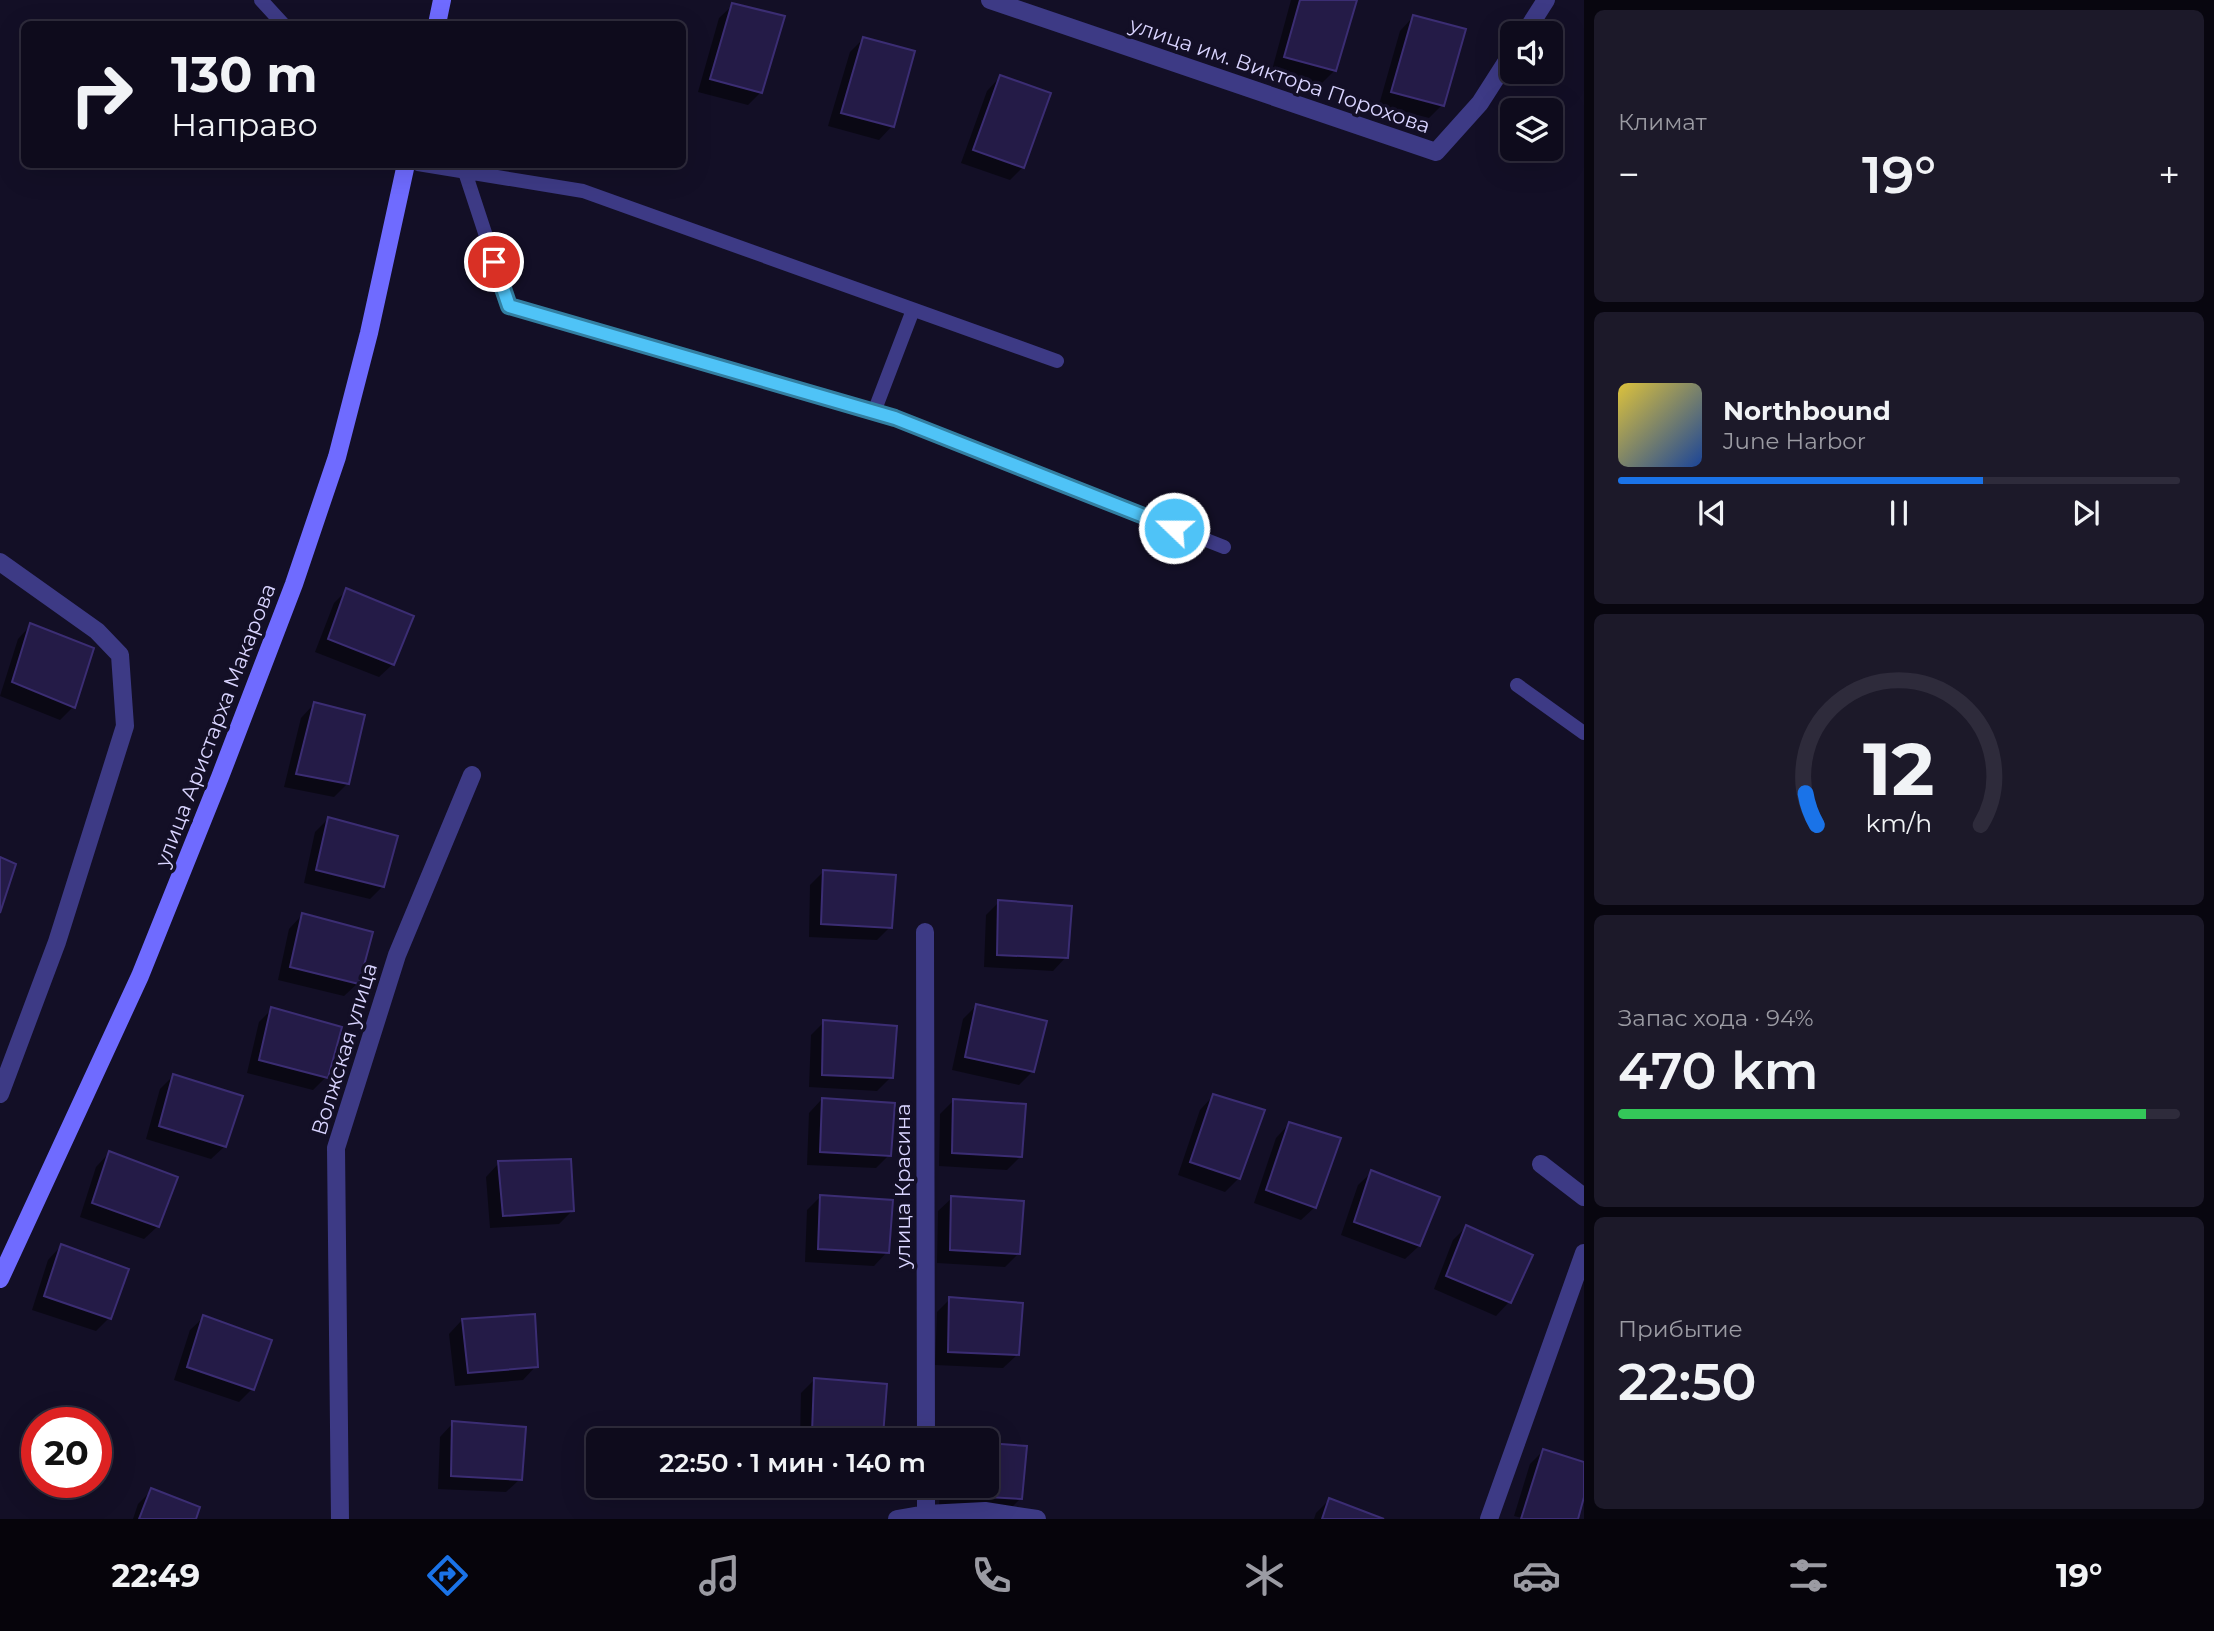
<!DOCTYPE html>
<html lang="ru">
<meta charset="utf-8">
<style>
body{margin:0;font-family:Montserrat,sans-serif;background:#1c1929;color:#f1f3f6;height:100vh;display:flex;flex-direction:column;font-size:26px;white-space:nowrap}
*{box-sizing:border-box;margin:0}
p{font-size:23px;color:#9b9ba3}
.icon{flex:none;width:38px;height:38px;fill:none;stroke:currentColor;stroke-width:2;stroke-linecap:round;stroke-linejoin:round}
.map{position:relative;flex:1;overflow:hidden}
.panel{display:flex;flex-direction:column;gap:10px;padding:10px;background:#08060f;width:630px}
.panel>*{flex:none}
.banner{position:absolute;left:21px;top:21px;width:665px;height:147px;border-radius:10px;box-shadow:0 7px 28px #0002,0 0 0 2px #2e2b3b;background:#0e0b1c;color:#f1f3f6;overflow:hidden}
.buttons{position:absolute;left:1500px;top:21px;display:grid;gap:14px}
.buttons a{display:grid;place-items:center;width:63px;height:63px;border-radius:10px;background:#0e0b1c;box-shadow:0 7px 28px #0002,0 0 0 2px #2e2b3b;font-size:35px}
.speed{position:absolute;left:21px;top:1407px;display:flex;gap:14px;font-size:35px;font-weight:700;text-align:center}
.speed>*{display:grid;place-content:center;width:91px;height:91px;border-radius:50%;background:#0e0b1c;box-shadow:0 7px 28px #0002,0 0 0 2px #2e2b3b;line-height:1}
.speed .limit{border:10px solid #d22;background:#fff;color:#111}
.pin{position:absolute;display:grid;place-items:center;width:60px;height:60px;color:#fff;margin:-30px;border:4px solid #fff;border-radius:50%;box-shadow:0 2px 7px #0007}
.me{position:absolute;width:77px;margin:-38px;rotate:292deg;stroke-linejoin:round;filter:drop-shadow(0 0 5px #0008)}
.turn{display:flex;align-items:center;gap:24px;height:147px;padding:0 35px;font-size:32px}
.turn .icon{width:91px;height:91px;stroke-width:2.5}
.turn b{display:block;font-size:49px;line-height:60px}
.big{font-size:52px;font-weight:600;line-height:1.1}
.panel .widget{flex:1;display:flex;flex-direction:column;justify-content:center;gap:10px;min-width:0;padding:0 24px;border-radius:10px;background:#1c1929}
.panel .dial{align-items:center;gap:0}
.dial svg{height:182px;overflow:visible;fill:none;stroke:#2e2b3b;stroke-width:7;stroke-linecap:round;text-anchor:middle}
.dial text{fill:#f1f3f6;stroke:none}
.song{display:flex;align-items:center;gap:21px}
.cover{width:84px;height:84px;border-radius:10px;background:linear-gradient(135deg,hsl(50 70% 55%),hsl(220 70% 35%))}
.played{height:7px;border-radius:4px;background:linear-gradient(90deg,#1a73e8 65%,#2e2b3b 65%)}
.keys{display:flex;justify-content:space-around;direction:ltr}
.heat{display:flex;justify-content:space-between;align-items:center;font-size:38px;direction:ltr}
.charge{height:10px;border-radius:5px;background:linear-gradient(90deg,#34c759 94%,#2e2b3b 0)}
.trip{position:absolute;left:586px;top:1428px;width:413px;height:70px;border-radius:10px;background:#0e0b1c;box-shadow:0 7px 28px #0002,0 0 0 2px #2e2b3b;font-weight:600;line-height:70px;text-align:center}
.tab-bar{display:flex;height:112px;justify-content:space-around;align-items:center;background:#06040b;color:#9b9ba3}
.tab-bar .icon{width:49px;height:49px}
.tab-bar .current{color:#1a73e8}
.tab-bar b{font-size:32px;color:#f1f3f6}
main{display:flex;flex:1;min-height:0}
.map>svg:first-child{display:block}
.shadow{fill:#0007}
.building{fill:#241b47;stroke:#3b2d73;stroke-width:2}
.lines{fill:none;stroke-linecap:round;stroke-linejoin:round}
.lane{stroke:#3d3a85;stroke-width:14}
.street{stroke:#3d3a85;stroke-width:18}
.secondary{stroke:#6f6bff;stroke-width:18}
.route-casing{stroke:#337fa1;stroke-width:18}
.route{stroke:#4fc3f7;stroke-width:12}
.labels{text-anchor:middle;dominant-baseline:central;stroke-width:7;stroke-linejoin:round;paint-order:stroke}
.street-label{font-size:21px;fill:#d9d4ff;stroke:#130f26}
</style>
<main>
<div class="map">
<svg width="1584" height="1519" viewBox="0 0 1584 1519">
<rect width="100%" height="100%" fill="#130f26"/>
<path class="shadow" d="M1291,0H1355L1335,70L1321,84L1272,70Z
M733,5L761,92L748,105L698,92L719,18Z
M1413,17L1442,105L1429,118L1379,105L1400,31Z
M863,39L892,126L879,140L828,126L850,52Z
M1000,77L1023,167L1010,180L961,163L987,91Z
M347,590L393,664L379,677L315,652L334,603Z
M31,625L73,707L60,720L0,696L18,639Z
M314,704L348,783L334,797L284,787L301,718Z
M328,819L383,886L370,899L304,883L315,832Z
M824,871L890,927L877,940L809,937L810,885Z
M999,902L1066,957L1053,971L984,967L986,915Z
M302,915L358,983L344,996L278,980L289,929Z
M976,1006L1044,1022L1032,1072L1019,1085L952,1070L963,1019Z
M272,1009L326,1077L313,1090L247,1073L259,1022Z
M824,1022L891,1077L877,1091L809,1087L811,1035Z
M173,1076L225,1146L211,1159L146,1139L160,1089Z
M1213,1096L1239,1178L1225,1192L1178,1175L1200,1110Z
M822,1099L889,1155L876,1168L807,1165L809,1113Z
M954,1100L1021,1156L1007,1170L939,1166L940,1114Z
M1289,1124L1315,1207L1301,1220L1254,1203L1276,1138Z
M109,1153L158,1226L144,1239L80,1217L96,1167Z
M499,1163L572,1211L559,1224L490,1228L486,1177Z
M1372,1172L1419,1246L1405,1259L1341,1235L1358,1185Z
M820,1197L887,1252L874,1266L805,1262L807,1210Z
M952,1198L1019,1253L1005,1267L937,1263L938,1211Z
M1466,1227L1531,1256L1509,1302L1496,1316L1434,1289L1453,1240Z
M61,1246L109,1318L96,1331L32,1310L48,1260Z
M950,1299L1017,1355L1003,1368L935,1365L937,1312Z
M204,1317L252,1389L239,1402L174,1380L190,1330Z
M462,1320L536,1366L523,1380L455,1386L449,1334Z
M814,1380L881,1435L876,1440H800L801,1393Z
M453,1423L520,1479L506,1492L438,1489L440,1437Z
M987,1445L1021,1498L1007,1512L939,1508L940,1486H987Z
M1543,1451L1584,1464V1491L1576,1519H1526L1514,1516L1530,1464Z
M152,1490L194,1519H133L138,1504Z
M1329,1500L1379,1519H1314L1316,1513Z"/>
<path class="building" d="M1300,0H1357L1336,71L1284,57Z
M732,3L785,16L762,93L710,79Z
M1413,15L1466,29L1444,106L1391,92Z
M863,37L915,51L894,127L841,113Z
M1000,75L1051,93L1024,168L973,150Z
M346,588L414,616L394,665L328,639Z
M30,623L94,648L75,708L12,682Z
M314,702L365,715L349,784L296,774Z
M328,817L398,836L384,887L316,870Z
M0,857L16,864L0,913Z
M823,870L896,875L892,928L821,924Z
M998,900L1072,906L1068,958L997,955Z
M302,913L373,932L359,984L290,967Z
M976,1004L1047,1021L1034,1072L965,1057Z
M271,1007L342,1027L328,1078L259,1060Z
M823,1020L897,1026L893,1078L822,1075Z
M173,1074L243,1096L226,1147L159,1126Z
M1213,1094L1265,1110L1240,1179L1190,1162Z
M822,1098L895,1103L891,1156L820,1152Z
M953,1099L1026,1104L1022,1157L952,1153Z
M1289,1122L1341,1138L1316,1208L1266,1190Z
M109,1151L178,1177L159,1227L92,1203Z
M571,1159L574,1211L503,1216L498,1161Z
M1371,1170L1440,1197L1420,1246L1354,1222Z
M820,1195L893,1200L889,1253L818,1249Z
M951,1196L1024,1201L1020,1254L950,1250Z
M1466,1225L1533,1255L1511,1303L1446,1276Z
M61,1244L129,1269L111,1319L44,1296Z
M949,1297L1023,1303L1019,1355L948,1352Z
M535,1314L538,1367L468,1373L462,1319Z
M203,1315L272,1340L254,1390L187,1367Z
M814,1378L887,1384L883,1436L812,1433Z
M452,1421L526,1427L522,1480L451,1476Z
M987,1443L1027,1446L1022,1499L952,1495V1486H987Z
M1543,1449L1584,1462V1497L1578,1519H1521Z
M151,1488L200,1507L196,1519H139Z
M1329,1498L1384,1519H1322Z"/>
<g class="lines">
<path class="lane" d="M261,0L283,24
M418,164L583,191L1057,361
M465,172L509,306L895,418L1224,547
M874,412L913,310
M1517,685L1584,733"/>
<path class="street" d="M990,0L1436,152L1480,103L1512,53
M1525,33L1546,0
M0,562L97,631L120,655L125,726L57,942L0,1094
M925,932L926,1440
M1541,1164L1584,1197
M926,1486V1519
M340,1519L336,1148L397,955L472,775
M897,1519L926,1514L985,1511L1037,1519
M1489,1519L1584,1253"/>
<path class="secondary" d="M437,24L442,0
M0,1279L140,976L220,777L294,584L337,457L369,333L406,164"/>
</g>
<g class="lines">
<defs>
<path id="route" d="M494,262L509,306L895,418L1174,528"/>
</defs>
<use href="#route" class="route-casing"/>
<use href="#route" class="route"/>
</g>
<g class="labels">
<g class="street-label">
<text transform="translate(1280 75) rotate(19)">улица им. Виктора Порохова</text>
<text transform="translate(215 725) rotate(-69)">улица Аристарха Макарова</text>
<text transform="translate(344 1049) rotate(-73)">Волжская улица</text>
<text transform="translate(902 1186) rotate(-90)">улица Красина</text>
</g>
</g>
</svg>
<div class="buttons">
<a><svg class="icon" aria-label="sound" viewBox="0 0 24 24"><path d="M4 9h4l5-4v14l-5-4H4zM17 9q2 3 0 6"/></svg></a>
<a><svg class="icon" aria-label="layers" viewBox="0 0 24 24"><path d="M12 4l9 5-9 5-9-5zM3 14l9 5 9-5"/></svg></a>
</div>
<div class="speed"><div class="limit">20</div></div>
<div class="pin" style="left:494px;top:262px;background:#d93025"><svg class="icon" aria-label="arrive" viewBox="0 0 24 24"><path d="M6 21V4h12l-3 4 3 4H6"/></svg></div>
<svg class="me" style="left:1174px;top:528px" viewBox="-20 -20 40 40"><circle r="17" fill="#4fc3f7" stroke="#fff" stroke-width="3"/><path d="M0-11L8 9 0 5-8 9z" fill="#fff"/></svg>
<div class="trip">22:50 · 1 мин · 140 m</div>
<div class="banner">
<div class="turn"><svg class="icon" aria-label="right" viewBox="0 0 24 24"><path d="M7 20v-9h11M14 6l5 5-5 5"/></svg><div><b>130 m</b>Направо</div></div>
</div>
</div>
<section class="panel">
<div class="widget"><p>Климат</p>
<div class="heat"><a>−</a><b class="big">19°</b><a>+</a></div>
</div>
<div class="widget">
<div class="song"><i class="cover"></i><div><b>Northbound</b><p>June Harbor</p></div></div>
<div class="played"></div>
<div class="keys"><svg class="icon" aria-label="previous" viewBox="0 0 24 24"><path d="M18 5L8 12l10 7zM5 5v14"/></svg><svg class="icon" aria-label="pause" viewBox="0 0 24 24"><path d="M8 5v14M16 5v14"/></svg><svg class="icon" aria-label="next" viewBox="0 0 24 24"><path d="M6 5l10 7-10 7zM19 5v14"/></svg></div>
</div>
<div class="widget dial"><svg viewBox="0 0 100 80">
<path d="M14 69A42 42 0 1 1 86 69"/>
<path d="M14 69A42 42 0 0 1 9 55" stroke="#1a73e8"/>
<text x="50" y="56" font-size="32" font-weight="700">12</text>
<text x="50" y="72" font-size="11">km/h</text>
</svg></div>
<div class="widget"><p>Запас хода · 94%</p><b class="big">470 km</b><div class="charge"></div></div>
<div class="widget"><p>Прибытие</p><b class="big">22:50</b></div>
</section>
</main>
<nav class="tab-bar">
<b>22:49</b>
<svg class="icon current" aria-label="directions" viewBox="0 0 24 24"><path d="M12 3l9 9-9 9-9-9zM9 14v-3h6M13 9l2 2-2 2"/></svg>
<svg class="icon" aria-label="music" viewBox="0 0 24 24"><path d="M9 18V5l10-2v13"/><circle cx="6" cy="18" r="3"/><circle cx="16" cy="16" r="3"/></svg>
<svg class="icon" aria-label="phone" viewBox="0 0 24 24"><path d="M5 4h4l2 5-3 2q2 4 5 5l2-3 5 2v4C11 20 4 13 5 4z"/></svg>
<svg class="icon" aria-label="climate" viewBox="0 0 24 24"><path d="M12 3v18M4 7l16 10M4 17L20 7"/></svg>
<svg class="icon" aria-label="car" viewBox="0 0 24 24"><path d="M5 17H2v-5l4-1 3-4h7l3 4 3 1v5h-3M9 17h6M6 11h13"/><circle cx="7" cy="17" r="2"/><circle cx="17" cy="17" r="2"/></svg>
<svg class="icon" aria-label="filters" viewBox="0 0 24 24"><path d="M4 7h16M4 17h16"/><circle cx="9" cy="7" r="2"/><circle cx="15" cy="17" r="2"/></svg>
<b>19°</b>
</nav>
